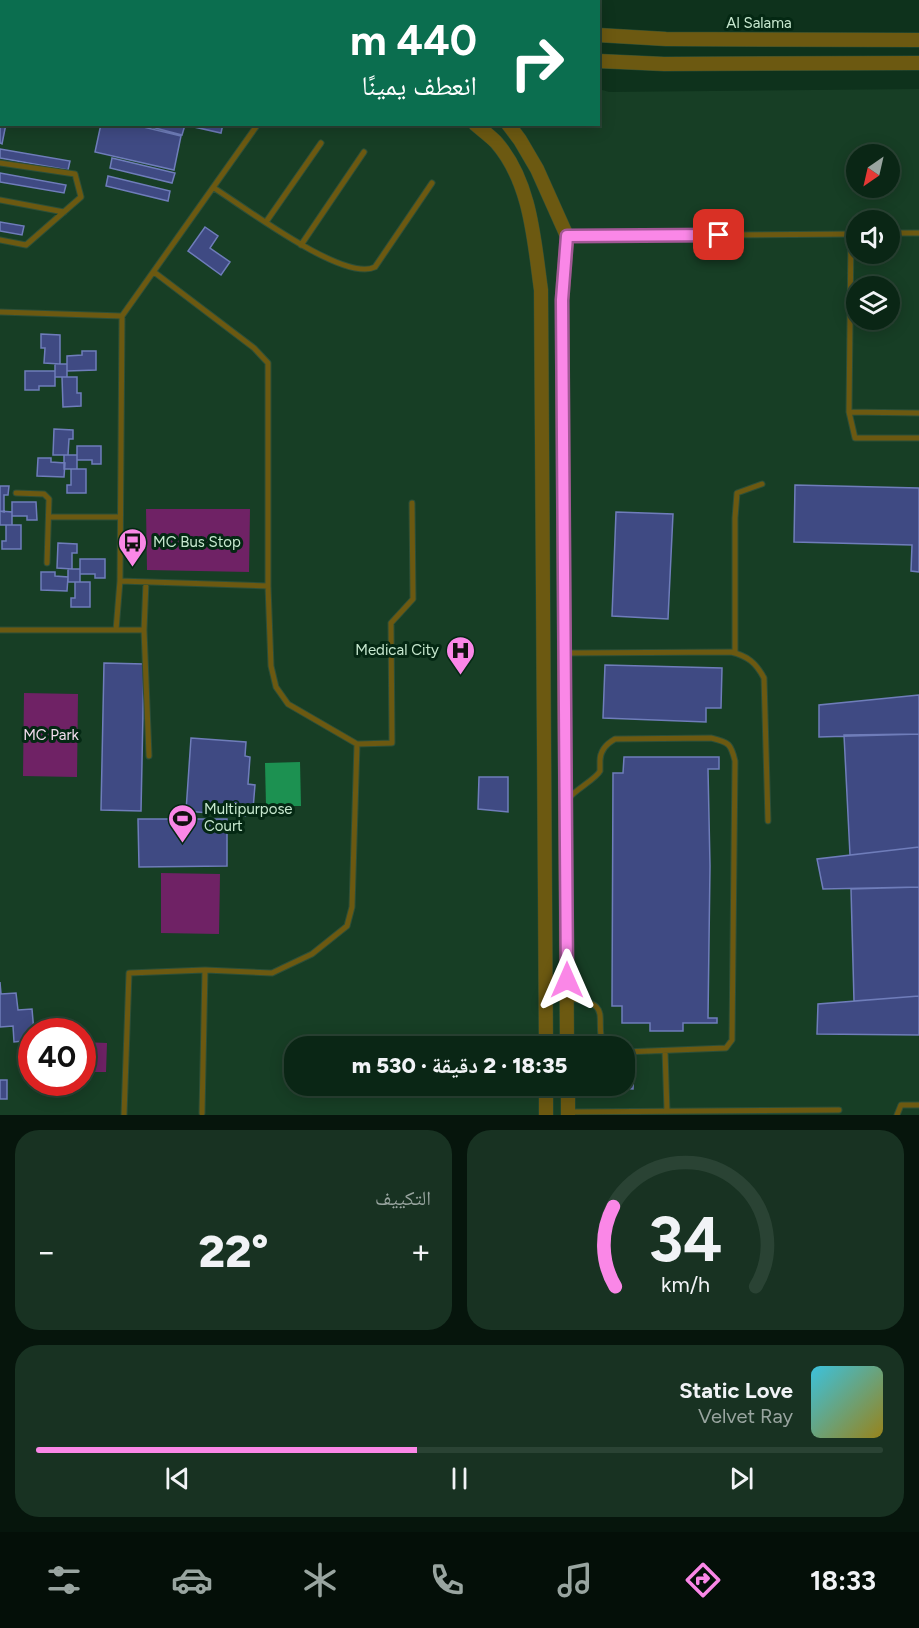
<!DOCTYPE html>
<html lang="ar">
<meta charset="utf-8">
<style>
body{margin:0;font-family:Figtree,"Noto Naskh Arabic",sans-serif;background:#183222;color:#f1f3f6;direction:rtl;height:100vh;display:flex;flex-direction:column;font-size:22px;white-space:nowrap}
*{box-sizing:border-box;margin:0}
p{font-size:20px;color:#99a5a0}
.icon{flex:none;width:33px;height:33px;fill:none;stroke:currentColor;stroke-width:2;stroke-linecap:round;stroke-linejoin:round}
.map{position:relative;height:1115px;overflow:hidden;direction:ltr}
.panel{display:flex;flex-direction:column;gap:15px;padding:15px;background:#06150c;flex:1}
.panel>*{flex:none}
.guide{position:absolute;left:0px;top:0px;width:600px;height:126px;box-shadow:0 3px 15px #0003,0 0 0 2px #2a4334;direction:rtl;background:#0b6e4f;color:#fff;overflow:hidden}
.needle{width:39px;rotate:214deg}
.tools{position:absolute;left:846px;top:144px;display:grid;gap:12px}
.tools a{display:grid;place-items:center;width:54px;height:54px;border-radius:50%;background:#0a2615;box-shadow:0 3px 15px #0003,0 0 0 2px #2a4334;font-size:30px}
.speed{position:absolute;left:18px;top:1018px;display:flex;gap:12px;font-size:30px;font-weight:700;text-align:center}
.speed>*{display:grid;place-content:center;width:78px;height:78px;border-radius:50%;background:#0a2615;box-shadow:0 3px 15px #0003,0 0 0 2px #2a4334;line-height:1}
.speed .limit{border:9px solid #d22;background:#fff;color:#111}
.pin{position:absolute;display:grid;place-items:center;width:51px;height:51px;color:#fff;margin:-26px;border-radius:12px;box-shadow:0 3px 9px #0006}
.me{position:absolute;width:66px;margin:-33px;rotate:0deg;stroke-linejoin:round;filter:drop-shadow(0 0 4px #0008)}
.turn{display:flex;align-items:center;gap:21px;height:126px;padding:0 24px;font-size:27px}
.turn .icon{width:78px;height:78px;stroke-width:2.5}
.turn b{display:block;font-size:42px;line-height:51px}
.big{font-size:45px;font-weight:800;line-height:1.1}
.panel .widget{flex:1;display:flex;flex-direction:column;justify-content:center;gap:9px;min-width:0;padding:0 21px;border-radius:24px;background:#183222}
.panel .dial{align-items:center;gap:0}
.dial svg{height:156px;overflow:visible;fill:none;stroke:#2a4334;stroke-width:7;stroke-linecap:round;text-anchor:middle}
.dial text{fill:#f1f3f6;stroke:none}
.song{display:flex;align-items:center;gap:18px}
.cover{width:72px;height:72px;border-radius:9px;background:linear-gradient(135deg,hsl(190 70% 55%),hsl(50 70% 35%))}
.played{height:6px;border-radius:3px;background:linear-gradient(90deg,#fa87e7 45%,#2a4334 45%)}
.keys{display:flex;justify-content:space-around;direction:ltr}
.heat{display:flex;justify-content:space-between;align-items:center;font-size:33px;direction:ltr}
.panel .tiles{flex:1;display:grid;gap:15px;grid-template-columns:1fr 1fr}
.widget:last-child{grid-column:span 2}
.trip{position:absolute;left:284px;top:1036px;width:351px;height:60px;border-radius:24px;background:#0a2615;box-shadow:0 3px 15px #0003,0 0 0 2px #2a4334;font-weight:800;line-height:60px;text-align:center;direction:rtl}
.dock{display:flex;height:96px;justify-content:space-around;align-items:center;background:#040f08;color:#99a5a0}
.dock .icon{width:42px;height:42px}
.dock .on{color:#fa87e7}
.dock b{font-size:27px;color:#f1f3f6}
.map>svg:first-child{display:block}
.built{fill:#173e25;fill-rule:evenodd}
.green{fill:#6f2265}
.water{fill:#1c9151}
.building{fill:#3f4a83;stroke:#6f7dba;stroke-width:1.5}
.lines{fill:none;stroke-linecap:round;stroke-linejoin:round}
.service-casing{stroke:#2c4f39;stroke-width:7}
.tertiary-casing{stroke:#2c4f39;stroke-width:15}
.service{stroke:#6c5911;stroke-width:5}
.tertiary{stroke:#6c5911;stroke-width:14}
.route-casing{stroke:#a25896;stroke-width:15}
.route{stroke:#fa87e7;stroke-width:10}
.labels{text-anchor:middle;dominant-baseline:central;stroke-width:6;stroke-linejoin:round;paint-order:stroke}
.street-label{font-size:15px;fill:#c7e8cf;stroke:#042813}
.poi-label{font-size:15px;fill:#c7e8cf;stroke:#042813;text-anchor:start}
.park-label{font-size:15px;fill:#f2dbed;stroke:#042813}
</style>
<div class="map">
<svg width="919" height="1115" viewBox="0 0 919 1115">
<rect width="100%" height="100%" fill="#0e321c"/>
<path class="built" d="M0,0L231,1L2,2V124H598L599,89L609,92L919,89V1115H0ZM856,154H890V188H856ZM856,220H890V254H856ZM856,286H890V320H856ZM32,1032H82V1083H32ZM294,1047H624V1086H294Z"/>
<path class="green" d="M146,509H250L249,572L147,570Z
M24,693L78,694L77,777L23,776Z
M161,873L220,874L219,934L161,933Z
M83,1042L107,1043L106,1072H83Z"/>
<path class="water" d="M300,762L301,806H266L265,763Z"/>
<path class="building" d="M0,58H2V96L0,95Z
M0,106L2,124H6L2,144L0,143Z
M101,124H131L181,136L174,170L95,152Z
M140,124H223L221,133L185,125L182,135Z
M0,149L70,161L68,170L0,158Z
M112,158L175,173L172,183L110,168Z
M0,173L66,185L64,193L0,182Z
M108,176L170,191L168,201L106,186Z
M0,222L24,226L22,235L0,231Z
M205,227L218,236L210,248L230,262L221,275L188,251Z
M41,334L60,335V364L44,363L45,348H41Z
M82,351H96V370L67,371V356L82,355Z
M55,364H67V377H55Z
M25,371H55V386H39V390H25Z
M62,377H77V393H81V406L63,407Z
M54,429L73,430V439H69L68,455H53Z
M77,446H101V464H92V460H77Z
M64,455H77V469H64Z
M38,458H51V462L65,463L64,477L37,476Z
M71,469H86V493H67V485H71Z
M795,485L919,488V572L911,571L912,545L794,542Z
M0,486H9L8,495H4V512L0,511Z
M12,502H36L37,520H27V516H12Z
M0,511L12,512V525H0Z
M616,512L673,514L668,619L612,616Z
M6,525H21V549H2V541H6Z
M58,543L77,544V553H72V569L57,568Z
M80,559H105V578H95V574H80Z
M68,569H80V582H68Z
M41,572H55V576L68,577L67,591L41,590Z
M75,582H90V607H71V598H75Z
M104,663L144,664L141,811L101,810Z
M605,665L722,668L721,708H706V722L603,718Z
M919,695V734L819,737V705Z
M919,734V847L850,855L844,735Z
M191,738L246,742L245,756L250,757L248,784L255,785L253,809L245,808V816L186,811Z
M624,757H719V769H708L710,866L708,1018H717V1023H683V1031H650V1023H622V1006H612L613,773H623Z
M479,777H508V812L478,809Z
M138,819H227V866L139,867Z
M919,847V887L823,889L817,859Z
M919,887V996L854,1001L851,889Z
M0,982L1,994L16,993L18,1010L32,1009L34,1032H32V1040L14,1042L13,1026L0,1027Z
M919,996V1035L817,1034L818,1004Z
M624,1068L634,1069L633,1089L588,1086H624Z
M0,1080H7V1099H0Z"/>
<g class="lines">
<defs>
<path id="service" d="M0,163L75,174L81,197L26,245L0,240
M214,188C243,206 344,283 375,267L432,183
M0,200L64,212
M266,222L321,143
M890,233H919
M851,234L849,412L919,413
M567,236L856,234
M301,245L364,152
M0,312L122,316L258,124
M849,412L855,438H919
M16,493L44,494L49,499L47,563
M49,517H120
M120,581L268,586
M146,582L144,630L149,756
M0,630H144
M116,630L120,581L122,316
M566,653L731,652C748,656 756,663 764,678L768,821
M735,653V518L737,493L762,484
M357,744L392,743L391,623L413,599L412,503
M568,799C576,789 596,779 600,771C600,769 600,763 600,761C600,751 606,744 615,739L711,738C729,742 731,744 735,761L732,1040L726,1048L624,1052
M567,998C615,1004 594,1015 603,1047
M665,1051L667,1111
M569,1112L839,1110
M202,1113L205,970
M124,1115L129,973L205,970L272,973L312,954L347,926L352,907L357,744L288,704L276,687L271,666L268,586V363L254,348L154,272
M897,1115L901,1105H919"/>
<path id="tertiary" d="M354,0L358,2
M427,0L432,2
M0,7H2
M0,27L2,28
M598,35L666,39L919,40
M598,61L664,64L919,63
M475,124C482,130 490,136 496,142C531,182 534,240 541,290L546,1047
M508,124L520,140L537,169L567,236L562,300L567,1047
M568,1086V1115
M546,1115V1086"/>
</defs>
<use href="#service" class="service-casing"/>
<use href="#tertiary" class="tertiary-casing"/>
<use href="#service" class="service"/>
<use href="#tertiary" class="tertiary"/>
</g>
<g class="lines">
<defs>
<path id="route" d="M567,980L562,300L567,236L719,235"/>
</defs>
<use href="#route" class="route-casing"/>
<use href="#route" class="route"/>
</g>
<defs>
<symbol id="bus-pin" viewBox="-11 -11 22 30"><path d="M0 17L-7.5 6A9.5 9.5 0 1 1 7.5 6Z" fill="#fa87e7" stroke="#042813"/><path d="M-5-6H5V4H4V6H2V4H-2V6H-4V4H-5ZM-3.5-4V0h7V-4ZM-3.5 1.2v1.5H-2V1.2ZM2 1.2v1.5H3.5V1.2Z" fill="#111"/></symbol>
<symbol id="hospital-pin" viewBox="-11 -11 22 30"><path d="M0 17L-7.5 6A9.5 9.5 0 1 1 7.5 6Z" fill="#fa87e7" stroke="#042813"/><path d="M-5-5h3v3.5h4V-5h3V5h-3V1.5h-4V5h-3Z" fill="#111"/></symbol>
<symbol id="stadium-pin" viewBox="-11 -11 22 30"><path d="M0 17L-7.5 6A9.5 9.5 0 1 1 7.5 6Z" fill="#fa87e7" stroke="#042813"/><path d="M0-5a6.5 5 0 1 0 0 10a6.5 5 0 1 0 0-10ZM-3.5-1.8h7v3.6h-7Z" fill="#111"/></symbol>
</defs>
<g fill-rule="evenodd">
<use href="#bus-pin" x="116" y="526" width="33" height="45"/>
<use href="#hospital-pin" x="444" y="634" width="33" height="45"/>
<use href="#stadium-pin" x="166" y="802" width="33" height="45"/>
</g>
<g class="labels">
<g class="street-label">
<text x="759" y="23">Al Salama</text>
</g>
<g class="poi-label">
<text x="153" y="542">MC Bus Stop</text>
<text x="439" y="650" text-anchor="end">Medical City</text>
<text x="204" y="809">Multipurpose<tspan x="204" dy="17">Court</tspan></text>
</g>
<g class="park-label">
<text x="51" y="735">MC Park</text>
</g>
</g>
</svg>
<div class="tools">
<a><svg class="needle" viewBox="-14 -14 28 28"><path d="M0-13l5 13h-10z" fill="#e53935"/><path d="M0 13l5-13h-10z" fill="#99a5a0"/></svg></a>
<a><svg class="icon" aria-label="sound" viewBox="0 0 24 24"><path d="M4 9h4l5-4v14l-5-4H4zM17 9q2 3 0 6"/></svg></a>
<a><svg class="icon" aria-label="layers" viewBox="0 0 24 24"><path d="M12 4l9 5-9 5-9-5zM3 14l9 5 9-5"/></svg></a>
</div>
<div class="speed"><div class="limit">40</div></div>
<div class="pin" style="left:719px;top:235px;background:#d93025"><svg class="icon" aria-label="arrive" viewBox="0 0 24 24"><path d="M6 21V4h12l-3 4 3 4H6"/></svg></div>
<svg class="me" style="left:567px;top:980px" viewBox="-20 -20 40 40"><path d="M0-17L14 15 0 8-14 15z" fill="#fa87e7" stroke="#fff" stroke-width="4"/></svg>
<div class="trip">18:35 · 2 دقيقة · 530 m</div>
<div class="guide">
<div class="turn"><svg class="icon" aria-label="right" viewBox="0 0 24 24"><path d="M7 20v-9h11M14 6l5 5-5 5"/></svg><div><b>440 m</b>انعطف يمينًا</div></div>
</div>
</div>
<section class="panel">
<div class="tiles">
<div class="widget dial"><svg viewBox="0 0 100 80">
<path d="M14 69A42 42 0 1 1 86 69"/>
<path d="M14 69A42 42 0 0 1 13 28" stroke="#fa87e7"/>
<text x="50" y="56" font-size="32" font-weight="700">34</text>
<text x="50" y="72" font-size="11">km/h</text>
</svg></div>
<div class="widget"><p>التكييف</p>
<div class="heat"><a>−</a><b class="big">22°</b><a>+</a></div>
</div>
<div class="widget">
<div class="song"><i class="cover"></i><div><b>Static Love</b><p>Velvet Ray</p></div></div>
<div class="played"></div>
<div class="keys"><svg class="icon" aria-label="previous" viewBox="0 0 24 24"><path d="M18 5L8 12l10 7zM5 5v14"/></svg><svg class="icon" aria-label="pause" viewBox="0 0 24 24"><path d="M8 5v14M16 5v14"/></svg><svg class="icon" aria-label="next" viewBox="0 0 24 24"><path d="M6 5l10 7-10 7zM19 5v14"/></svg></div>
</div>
</div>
</section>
<nav class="dock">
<b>18:33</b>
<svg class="icon on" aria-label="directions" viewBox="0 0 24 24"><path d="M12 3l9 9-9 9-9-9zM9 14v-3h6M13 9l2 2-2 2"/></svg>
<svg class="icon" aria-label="music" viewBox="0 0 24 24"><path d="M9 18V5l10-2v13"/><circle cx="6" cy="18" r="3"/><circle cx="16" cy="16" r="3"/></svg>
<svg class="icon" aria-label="phone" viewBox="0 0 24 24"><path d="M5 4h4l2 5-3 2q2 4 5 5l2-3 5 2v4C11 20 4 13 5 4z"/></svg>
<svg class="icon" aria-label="climate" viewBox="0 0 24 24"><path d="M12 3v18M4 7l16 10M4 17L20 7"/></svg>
<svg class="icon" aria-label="car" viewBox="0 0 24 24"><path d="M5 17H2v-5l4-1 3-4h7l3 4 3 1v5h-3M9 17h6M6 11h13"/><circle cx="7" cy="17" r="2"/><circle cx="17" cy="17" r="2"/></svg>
<svg class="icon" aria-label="filters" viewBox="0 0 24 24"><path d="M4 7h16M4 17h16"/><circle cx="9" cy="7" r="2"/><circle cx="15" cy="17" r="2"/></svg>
</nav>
